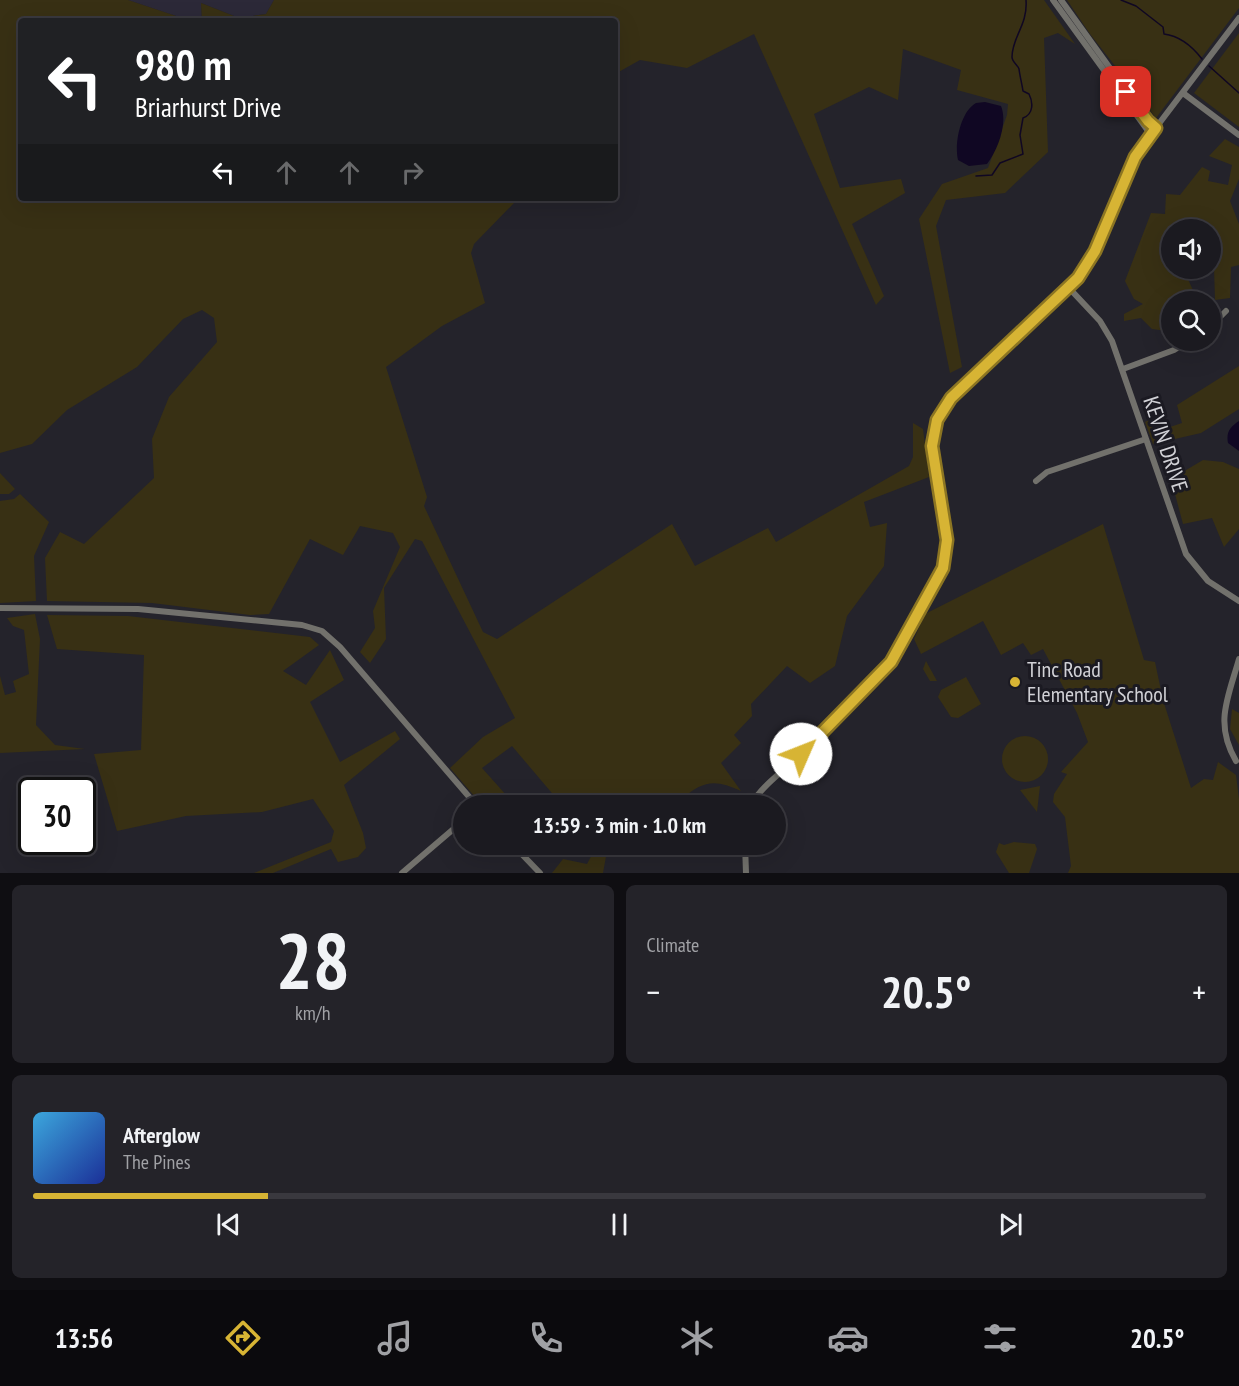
<!DOCTYPE html>
<meta charset="utf-8">
<style>
body{margin:0;font-family:"PT Sans Narrow",sans-serif;background:#242329;color:#f1f3f6;height:100vh;display:flex;flex-direction:column;font-size:22px;white-space:nowrap}
*{box-sizing:border-box;margin:0}
p{font-size:20px;color:#a0a1a5}
.icon{flex:none;width:33px;height:33px;fill:none;stroke:currentColor;stroke-width:2;stroke-linecap:round;stroke-linejoin:round}
.map{position:relative;height:873px;overflow:hidden}
.panel{display:flex;flex-direction:column;gap:12px;padding:12px;background:#0f0e12;flex:1}
.panel>*{flex:none}
.hud{position:absolute;left:18px;top:18px;width:600px;height:183px;border-radius:6px;box-shadow:0 6px 24px #0002,0 0 0 2px #39383e;background:#202124;color:#fff;overflow:hidden}
.tools{position:absolute;left:1161px;top:219px;display:grid;gap:12px}
.tools a{display:grid;place-items:center;width:60px;height:60px;border-radius:50%;background:#1b1a20;box-shadow:0 6px 24px #0002,0 0 0 2px #39383e;font-size:30px}
.speed{position:absolute;left:18px;top:777px;display:flex;gap:12px;font-size:30px;font-weight:700;text-align:center}
.speed>*{display:grid;place-content:center;width:78px;height:78px;border-radius:50%;background:#1b1a20;box-shadow:0 6px 24px #0002,0 0 0 2px #39383e;line-height:1}
.speed .limit{border:3px solid #111;border-radius:9px;background:#fff;color:#111}
.pin{position:absolute;display:grid;place-items:center;width:51px;height:51px;color:#fff;margin:-26px;border-radius:12px;box-shadow:0 3px 9px #0006}
.me{position:absolute;width:66px;margin:-33px;rotate:46deg;stroke-linejoin:round;filter:drop-shadow(0 0 4px #0008)}
.turn{display:flex;align-items:center;gap:21px;height:126px;padding:0 18px;font-size:27px}
.turn .icon{width:78px;height:78px;stroke-width:2.5}
.turn b{display:block;font-size:42px;line-height:51px}
.lanes{display:flex;align-items:center;height:57px;padding:0 18px;background:#0003;justify-content:center;gap:30px;direction:ltr}
.lanes .off{opacity:.35}
.big{font-size:45px;font-weight:700;line-height:1.1}
.panel .widget{flex:1;display:flex;flex-direction:column;justify-content:center;gap:9px;min-width:0;padding:0 21px;border-radius:9px;background:#242329}
.panel .dial{align-items:center;gap:0}
.dial b{font-size:78px;line-height:1}
.song{display:flex;align-items:center;gap:18px}
.cover{width:72px;height:72px;border-radius:9px;background:linear-gradient(135deg,hsl(200 70% 55%),hsl(230 70% 35%))}
.played{height:6px;border-radius:3px;background:linear-gradient(90deg,#d7b434 20%,#39383e 20%)}
.keys{display:flex;justify-content:space-around;direction:ltr}
.heat{display:flex;justify-content:space-between;align-items:center;font-size:33px;direction:ltr}
.panel .tiles{flex:1;display:grid;gap:12px;grid-template-columns:1fr 1fr}
.widget:last-child{grid-column:span 2}
.trip{position:absolute;left:453px;top:795px;width:333px;height:60px;border-radius:30px;background:#1b1a20;box-shadow:0 6px 24px #0002,0 0 0 2px #39383e;font-weight:700;line-height:60px;text-align:center}
.dock{display:flex;height:96px;justify-content:space-around;align-items:center;background:#0b0a0d;color:#a0a1a5}
.dock .icon{width:42px;height:42px}
.dock .current{color:#d7b434}
.dock b{font-size:27px;color:#f1f3f6}
.map>svg:first-child{display:block}
.built{fill:#2c2938}
.green{fill:#383014}
.water{fill:#100723}
.lines{fill:none;stroke-linecap:round;stroke-linejoin:round}
.stream{stroke:#100723;stroke-width:1.5}
.minor{stroke:#72716c;stroke-width:6}
.route-casing{stroke:#8c7522;stroke-width:15}
.route{stroke:#d7b434;stroke-width:10}
.poi-dot{fill:#d7b434;stroke:#1b1a22;stroke-width:2}
.labels{text-anchor:middle;dominant-baseline:central;stroke-width:6;stroke-linejoin:round;paint-order:stroke}
.street-label{font-size:22px;fill:#d1d1d6;stroke:#1b1a22}
.poi-label{font-size:22px;fill:#d1d1d6;stroke:#1b1a22;text-anchor:start}
</style>
<div class="map">
<svg width="1239" height="873" viewBox="0 0 1239 873">
<rect width="100%" height="100%" fill="#24232b"/>
<path class="built" d="M128,0H274L266,14L239,18L201,3L202,21H191Z"/>
<path class="green" d="M0,0H128L191,21H21V198H513L515,202L474,244L471,253L485,303L442,326L386,367L427,497L424,506L483,632L497,639L672,524L695,566L768,528L776,542L909,466L913,457V423L923,429L929,477L864,502L870,527L887,523L884,566L847,616L835,666L810,683L787,666L751,704L752,716L734,735L741,743L721,763L741,791C716,779 703,780 682,799V805H562L512,746L482,768L507,796L498,805H482L450,768L483,737L515,718L422,541L415,539L384,588L386,639L370,663L360,652L375,628L373,611L400,547L393,533L360,526L343,555L310,539L269,614L250,615L152,603L47,601L45,558L60,532L84,544L154,478L152,439L169,397L217,342L214,318L202,310L183,319L137,367L67,410L32,444L0,453Z
M274,0H1044L1075,44L1058,33L1044,38L1048,152L1005,193L946,200L936,226L962,367L950,373L919,219L942,184L988,168L1007,115L1008,104L957,90L961,70L903,49L898,100L869,87L814,114L840,188L901,179L905,193L852,224L884,296L876,305L754,34L687,68L640,60L615,74V21H202L201,3L239,18L266,14Z
M1067,0H1239V8L1156,118L1090,34Z
M1239,33V127L1194,93Z
M1225,139L1239,147V179L1230,201L1239,224V265L1231,267L1230,298L1215,300L1214,267H1211L1210,230H1172V268L1201,269L1188,279L1195,295L1186,301L1172,302L1167,331L1152,329L1141,318L1124,321V314L1143,304L1134,299L1125,281L1151,213L1165,214L1166,194L1180,195L1202,167L1210,171L1208,181L1228,185L1232,165L1209,156Z
M1239,366V409L1201,433L1153,444L1145,422L1151,419L1155,432L1182,423L1177,405Z
M1203,460L1223,462L1239,469V529L1224,547L1212,518L1183,524L1171,479Z
M0,473L15,489L9,494H0Z
M20,494L49,522L34,556L36,601L0,603V501L14,499Z
M1103,524L1144,660L1155,662L1163,700L1191,788L1204,779L1213,780L1218,762L1236,775L1239,799V873H1068L1071,866L1065,817L1053,802L1054,794L1067,774L1061,772L1088,742L1077,713L1043,649L1031,655L1023,643L1001,655L983,621L921,654L914,639L925,614Z
M35,614L40,639L36,725L55,745L85,749L0,753V676L5,695L16,692L13,681L29,674L24,630L13,626L7,618Z
M47,615L128,616L310,637L319,645L283,671L306,685L330,650L344,680L310,702L340,762L395,731L400,739L344,785L363,833L366,848L358,857L338,862L331,849L273,873H254L331,842L334,831L313,799L262,812L186,816L117,831L94,754L141,750L144,655L57,649Z
M926,661L937,681H930L923,669Z
M966,677L981,704L958,718L951,717L938,697L941,690Z
M1232,709L1239,713V745L1230,729Z
M1002 759a23 23 0 1 1 46 0a23 23 0 1 1-46 0Z
M1040,786L1037,812L1020,790Z
M1014,842L1035,844L1037,849L1029,873H1009L996,852L999,843L1004,845Z
M594,845H688L691,853L607,851L603,873H552L563,859L587,864L596,847Z"/>
<path class="water" d="M985,102L1001,106C1008,123 998,150 987,164L969,166L958,160C954,143 961,111 976,103Z
M1239,421V451L1228,443C1226,432 1230,427 1239,421Z"/>
<g class="lines">
<path class="stream" d="M1121,0L1136,6L1163,27L1164,34C1180,36 1192,46 1202,59
M1209,66L1239,93
M976,176L992,175L1000,163L1023,154L1020,135L1023,118C1034,114 1033,102 1029,94L1023,91C1022,84 1020,77 1019,69C1018,65 1012,62 1012,57C1012,37 1028,25 1026,0"/>
<path class="minor" d="M1053,0L1151,135
M1061,0L1148,121L1156,127
M1183,93L1239,135
M1069,288L1100,321L1112,341L1186,554L1208,581L1239,601
M1210,327L1226,311
M1123,369L1174,350L1190,340
M1036,481L1047,472L1146,439
M0,608L138,609L302,625L322,631L340,647L477,806
M1236,761C1214,723 1228,698 1239,659
M750,806C763,784 787,768 805,751C863,694 914,646 943,567C965,508 900,450 956,392L1078,278L1095,251L1139,150L1239,18
M512,844L540,873
M745,844L746,873
M402,873L464,820"/>
</g>
<g class="lines">
<defs>
<path id="route" d="M801,754L891,662L943,568L947,540L932,446L937,420L951,398L1078,278L1095,251L1135,157L1156,128L1148,121L1126,92"/>
</defs>
<use href="#route" class="route-casing"/>
<use href="#route" class="route"/>
</g>
<circle class="poi-dot" cx="1015" cy="682" r="6"/>
<g class="labels">
<g class="street-label">
<text transform="translate(1166 444) rotate(72)">KEVIN DRIVE</text>
</g>
<g class="poi-label">
<text x="1027" y="669">Tinc Road<tspan x="1027" dy="25">Elementary School</tspan></text>
</g>
</g>
</svg>
<div class="tools">
<a><svg class="icon" aria-label="sound" viewBox="0 0 24 24"><path d="M4 9h4l5-4v14l-5-4H4zM17 9q2 3 0 6"/></svg></a>
<a><svg class="icon" aria-label="search" viewBox="0 0 24 24"><circle cx="10" cy="10" r="6"/><path d="M15 15l6 6"/></svg></a>
</div>
<div class="speed"><div class="limit">30</div></div>
<div class="pin" style="left:1126px;top:92px;background:#d93025"><svg class="icon" aria-label="arrive" viewBox="0 0 24 24"><path d="M6 21V4h12l-3 4 3 4H6"/></svg></div>
<svg class="me" style="left:801px;top:754px" viewBox="-20 -20 40 40"><circle r="19" fill="#fff"/><path d="M0-13L10 11 0 6-10 11z" fill="#d7b434"/></svg>
<div class="trip">13:59 · 3 min · 1.0 km</div>
<div class="hud">
<div class="turn"><svg class="icon" aria-label="left" viewBox="0 0 24 24"><path d="M17 20v-9H6M10 6l-5 5 5 5"/></svg><div><b>980 m</b>Briarhurst Drive</div></div>
<div class="lanes"><svg class="icon" aria-label="left" viewBox="0 0 24 24"><path d="M17 20v-9H6M10 6l-5 5 5 5"/></svg><svg class="icon off" aria-label="ahead" viewBox="0 0 24 24"><path d="M12 20V5M6 11l6-6 6 6"/></svg><svg class="icon off" aria-label="ahead" viewBox="0 0 24 24"><path d="M12 20V5M6 11l6-6 6 6"/></svg><svg class="icon off" aria-label="right" viewBox="0 0 24 24"><path d="M7 20v-9h11M14 6l5 5-5 5"/></svg></div>
</div>
</div>
<section class="panel">
<div class="tiles">
<div class="widget dial"><b>28</b><p>km/h</p></div>
<div class="widget"><p>Climate</p>
<div class="heat"><a>−</a><b class="big">20.5°</b><a>+</a></div>
</div>
<div class="widget">
<div class="song"><i class="cover"></i><div><b>Afterglow</b><p>The Pines</p></div></div>
<div class="played"></div>
<div class="keys"><svg class="icon" aria-label="previous" viewBox="0 0 24 24"><path d="M18 5L8 12l10 7zM5 5v14"/></svg><svg class="icon" aria-label="pause" viewBox="0 0 24 24"><path d="M8 5v14M16 5v14"/></svg><svg class="icon" aria-label="next" viewBox="0 0 24 24"><path d="M6 5l10 7-10 7zM19 5v14"/></svg></div>
</div>
</div>
</section>
<nav class="dock">
<b>13:56</b>
<svg class="icon current" aria-label="directions" viewBox="0 0 24 24"><path d="M12 3l9 9-9 9-9-9zM9 14v-3h6M13 9l2 2-2 2"/></svg>
<svg class="icon" aria-label="music" viewBox="0 0 24 24"><path d="M9 18V5l10-2v13"/><circle cx="6" cy="18" r="3"/><circle cx="16" cy="16" r="3"/></svg>
<svg class="icon" aria-label="phone" viewBox="0 0 24 24"><path d="M5 4h4l2 5-3 2q2 4 5 5l2-3 5 2v4C11 20 4 13 5 4z"/></svg>
<svg class="icon" aria-label="climate" viewBox="0 0 24 24"><path d="M12 3v18M4 7l16 10M4 17L20 7"/></svg>
<svg class="icon" aria-label="car" viewBox="0 0 24 24"><path d="M5 17H2v-5l4-1 3-4h7l3 4 3 1v5h-3M9 17h6M6 11h13"/><circle cx="7" cy="17" r="2"/><circle cx="17" cy="17" r="2"/></svg>
<svg class="icon" aria-label="filters" viewBox="0 0 24 24"><path d="M4 7h16M4 17h16"/><circle cx="9" cy="7" r="2"/><circle cx="15" cy="17" r="2"/></svg>
<b>20.5°</b>
</nav>
